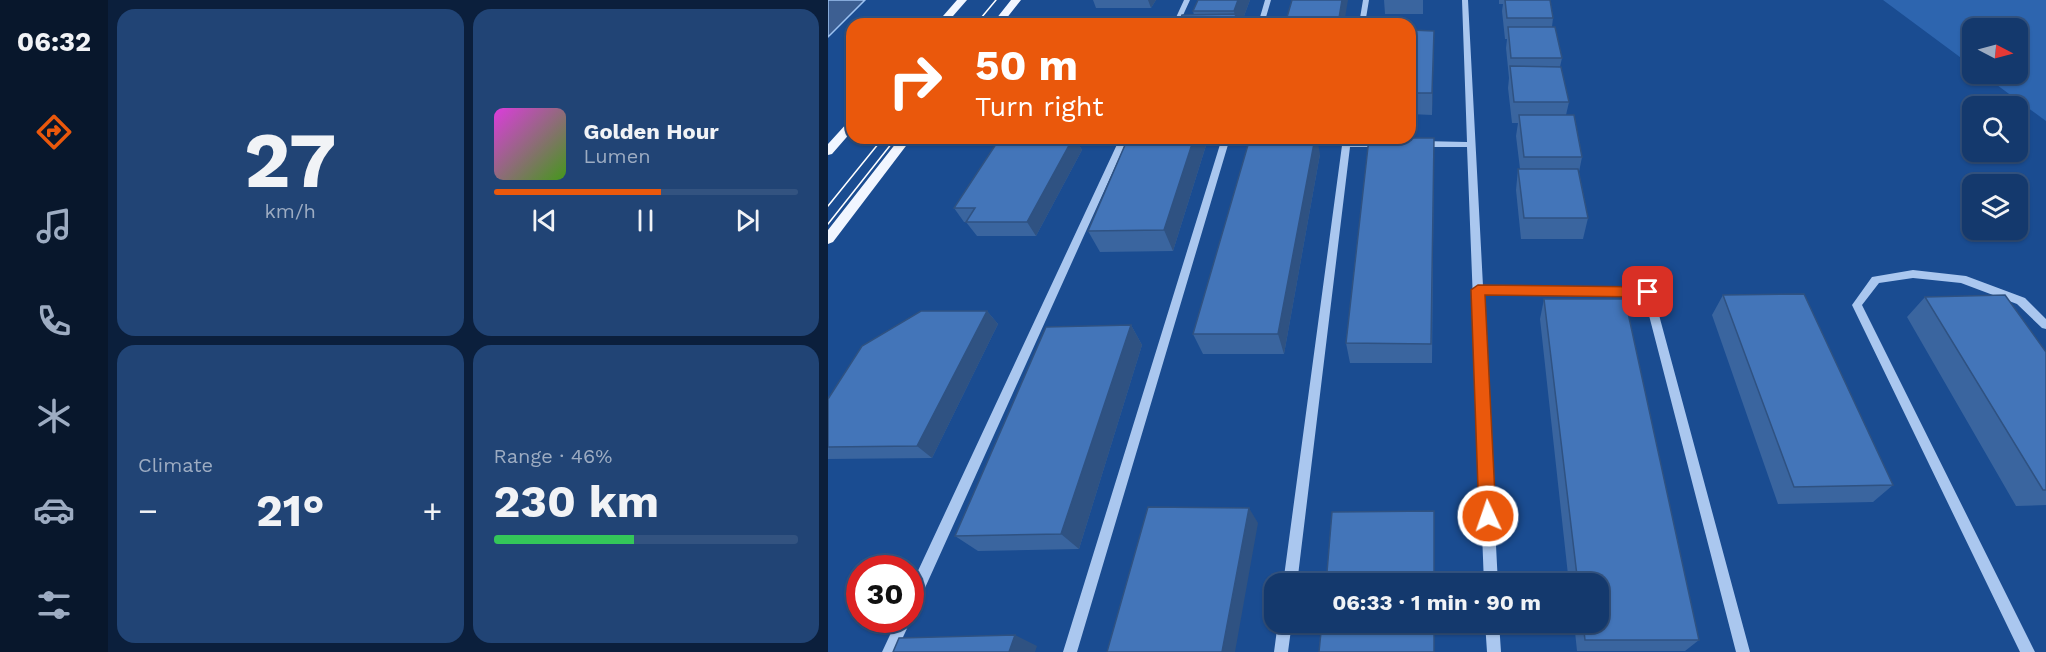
<!DOCTYPE html>
<meta charset="utf-8">
<style>
body{margin:0;font-family:"Work Sans",sans-serif;background:#214475;color:#f1f3f6;height:100vh;display:flex;flex-direction:column;font-size:22px;white-space:nowrap}
*{box-sizing:border-box;margin:0}
p{font-size:20px;color:#9dacc2}
.icon{flex:none;width:33px;height:33px;fill:none;stroke:currentColor;stroke-width:2;stroke-linecap:round;stroke-linejoin:round}
.map{position:relative;flex:1;overflow:hidden}
.drawer{display:flex;flex-direction:column;gap:9px;padding:9px;background:#0b1f3c;width:720px}
.drawer>*{flex:none}
.guide{position:absolute;left:18px;top:18px;width:570px;height:126px;border-radius:18px;box-shadow:0 2px 4px #0004,0 0 0 2px #335380;background:#ea580c;color:#fff;overflow:hidden}
.needle{width:39px;rotate:96deg}
.fabs{position:absolute;left:1134px;top:18px;display:grid;gap:12px}
.fabs a{display:grid;place-items:center;width:66px;height:66px;border-radius:12px;background:#14396d;box-shadow:0 2px 4px #0004,0 0 0 2px #335380;font-size:30px}
.speed{position:absolute;left:18px;top:555px;display:flex;gap:12px;font-size:30px;font-weight:700;text-align:center}
.speed>*{display:grid;place-content:center;width:78px;height:78px;border-radius:50%;background:#14396d;box-shadow:0 2px 4px #0004,0 0 0 2px #335380;line-height:1}
.speed .limit{border:9px solid #d22;background:#fff;color:#111}
.pin{position:absolute;display:grid;place-items:center;width:51px;height:51px;color:#fff;margin:-26px;border-radius:12px;box-shadow:0 3px 9px #0006}
.me{position:absolute;width:66px;margin:-33px;rotate:357deg;stroke-linejoin:round;filter:drop-shadow(0 0 4px #0008)}
.turn{display:flex;align-items:center;gap:21px;height:126px;padding:0 30px;font-size:27px}
.turn .icon{width:78px;height:78px;stroke-width:2.5}
.turn b{display:block;font-size:42px;line-height:51px}
.big{font-size:45px;font-weight:700;line-height:1.1}
.drawer .widget{flex:1;display:flex;flex-direction:column;justify-content:center;gap:9px;min-width:0;padding:0 21px;border-radius:18px;background:#214475}
.drawer .dial{align-items:center;gap:0}
.dial b{font-size:78px;line-height:1}
.song{display:flex;align-items:center;gap:18px}
.cover{width:72px;height:72px;border-radius:9px;background:linear-gradient(135deg,hsl(300 70% 55%),hsl(100 70% 35%))}
.played{height:6px;border-radius:3px;background:linear-gradient(90deg,#ea580c 55%,#335380 55%)}
.keys{display:flex;justify-content:space-around;direction:ltr}
.heat{display:flex;justify-content:space-between;align-items:center;font-size:33px;direction:ltr}
.charge{height:9px;border-radius:4px;background:linear-gradient(90deg,#34c759 46%,#335380 0)}
.drawer .tiles{flex:1;display:grid;gap:9px;grid-template-columns:repeat(2,1fr)}
.trip{position:absolute;left:436px;top:573px;width:345px;height:60px;border-radius:18px;background:#14396d;box-shadow:0 2px 4px #0004,0 0 0 2px #335380;font-weight:700;line-height:60px;text-align:center}
main{display:flex;flex:1;min-height:0}
.dock{display:flex;flex-direction:column;width:108px;justify-content:space-around;align-items:center;background:#08172c;color:#9dacc2}
.dock .icon{width:42px;height:42px}
.dock .current{color:#ea580c}
.dock b{font-size:27px;color:#f1f3f6}
.map>svg:first-child{display:block}
.green{fill:#2d65af}
.water{fill:#3d5f92;stroke:#9dc2f1;stroke-width:1.5}
.lines{fill:none;stroke-linecap:round;stroke-linejoin:round}
.minor{fill:#aac7ef;fill-rule:evenodd}
.major{fill:#f1f6ff;fill-rule:evenodd}
.tram{stroke:#fff;stroke-width:1.5}
.wall{fill:#3a659f}
.shaded-wall{fill:#2f5282}
.building{fill:#4375b9;stroke:#2f5282;stroke-width:1.5}
.route{fill:#ea580c;stroke:#983908;stroke-width:1.5}
</style>
<main>
<nav class="dock">
<b>06:32</b>
<svg class="icon current" aria-label="directions" viewBox="0 0 24 24"><path d="M12 3l9 9-9 9-9-9zM9 14v-3h6M13 9l2 2-2 2"/></svg>
<svg class="icon" aria-label="music" viewBox="0 0 24 24"><path d="M9 18V5l10-2v13"/><circle cx="6" cy="18" r="3"/><circle cx="16" cy="16" r="3"/></svg>
<svg class="icon" aria-label="phone" viewBox="0 0 24 24"><path d="M5 4h4l2 5-3 2q2 4 5 5l2-3 5 2v4C11 20 4 13 5 4z"/></svg>
<svg class="icon" aria-label="climate" viewBox="0 0 24 24"><path d="M12 3v18M4 7l16 10M4 17L20 7"/></svg>
<svg class="icon" aria-label="car" viewBox="0 0 24 24"><path d="M5 17H2v-5l4-1 3-4h7l3 4 3 1v5h-3M9 17h6M6 11h13"/><circle cx="7" cy="17" r="2"/><circle cx="17" cy="17" r="2"/></svg>
<svg class="icon" aria-label="filters" viewBox="0 0 24 24"><path d="M4 7h16M4 17h16"/><circle cx="9" cy="7" r="2"/><circle cx="15" cy="17" r="2"/></svg>
</nav>
<section class="drawer">
<div class="tiles">
<div class="widget dial"><b>27</b><p>km/h</p></div>
<div class="widget">
<div class="song"><i class="cover"></i><div><b>Golden Hour</b><p>Lumen</p></div></div>
<div class="played"></div>
<div class="keys"><svg class="icon" aria-label="previous" viewBox="0 0 24 24"><path d="M18 5L8 12l10 7zM5 5v14"/></svg><svg class="icon" aria-label="pause" viewBox="0 0 24 24"><path d="M8 5v14M16 5v14"/></svg><svg class="icon" aria-label="next" viewBox="0 0 24 24"><path d="M6 5l10 7-10 7zM19 5v14"/></svg></div>
</div>
<div class="widget"><p>Climate</p>
<div class="heat"><a>−</a><b class="big">21°</b><a>+</a></div>
</div>
<div class="widget"><p>Range · 46%</p><b class="big">230 km</b><div class="charge"></div></div>
</div>
</section>
<div class="map">
<svg width="1218" height="652" viewBox="0 0 1218 652">
<rect width="100%" height="100%" fill="#1a4c91"/>
<path class="green" d="M1055,0H1218V121L1154,74H1190V28H1144V66Z"/>
<path class="water" d="M0,0H37L0,37Z"/>
<g class="lines">
<path class="minor" d="M356,0H362L351,24H345Z
M437,0H443L436,24H430Z
M535,0H541L537,24H531Z
M634,0H640L655,286L824,289L922,652H908L816,296L655,294L670,584H656L639,147H594L590,144L594,141L639,142Z
M292,138H300L87,610L82,612V588Z
M394,138H402L249,652H235Z
M515,138H523V141H555L559,144L555,147H522L469,584H455Z
M1085,270L1138,276L1197,298L1218,319V329L1214,328L1189,304L1133,283L1085,278L1051,283L1034,305L1207,652H1192L1024,305L1044,277Z
M82,619L83,620L68,652H54L69,620Z
M450,622H464L460,652H446Z
M657,622H671L673,652H659Z"/>
<path class="major" d="M129,0H139L118,24H108Z
M183,0H193L174,24H164Z
M24,121V131L4,154L0,155V144L20,122Z
M72,138H84L5,242L0,244V230Z"/>
<path class="tram" d="M148,24L168,0
M0,206L55,138
M0,224L68,138"/>
</g>
<path class="wall" d="M265,0H328L323,8H268Z
M370,0H422L413,24H350L366,15L365,11Z
M556,0H595V14H557Z
M671,0H722L725,18L724,27L734,58L732,67L741,102L738,115L754,157L751,172L760,218L755,239H693L688,190L690,169H692L688,136L690,123H684L680,88L681,78L678,48L679,39H677L674,11L675,4H671Z
M582,30L606,31L604,115L582,114Z
M245,138H247L254,150L208,236H149L138,222H136L126,208Z
M606,138L604,363H522L518,343Z
M380,139L345,251L272,252L260,231Z
M492,154L456,354H375L365,334Z
M895,295L1065,485L1045,502L950,504L884,315Z
M1097,297L1218,352V505L1188,506L1079,317Z
M716,299L871,640L857,651H749L746,622H771V584H741L712,319Z
M159,311L170,324L104,458L0,459V399Z
M303,325L314,345L251,549L150,551L127,536Z"/>
<path class="shaded-wall" d="M320,0H328L323,8Z
M410,0H422L413,24H405L407,18L406,11Z
M514,0H520L516,24H510Z
M606,31V51L604,115V93Z
M245,138H247L254,150L208,236L199,222Z
M366,138L380,139L345,251L336,230Z
M487,138H489L492,154L456,354L450,334Z
M159,311L170,324L104,458L89,446Z
M303,325L314,345L251,549L233,534Z
M421,508L430,523L407,652H394Z
M187,635L209,646L207,652H181Z"/>
<path class="building" d="M370,0H410L406,11H365Z
M464,0H514L510,24H457Z
M677,0H722L725,18H679Z
M408,14L405,24H350L354,15Z
M680,27H727L734,58H683Z
M582,30L606,31L604,93H582Z
M682,66L733,67L741,102H686Z
M691,115H746L754,157H696Z
M172,138H245L199,222H138L147,208H126Z
M300,138H366L336,230L260,231Z
M422,138H487L450,334H365Z
M541,138H606L603,344L518,343Z
M690,169H750L760,218H696Z
M976,294L1065,485L966,487L895,295Z
M1177,295L1218,352V490H1215L1097,297Z
M716,299H797L871,640H757L755,622H771V584H750Z
M93,311H159L89,446L0,447V399L34,346Z
M303,325L233,534L127,536L218,327Z
M320,507L421,508L394,652H279Z
M606,511V584H498L504,512Z
M494,622H606V652H491Z
M187,635L181,652H65L71,638Z"/>
<path class="route" d="M650,285L820,287L827,292L820,297L657,295L668,516L666,522L660,524L654,522L651,516L643,290Z"/>
</svg>
<div class="fabs">
<a><svg class="needle" viewBox="-14 -14 28 28"><path d="M0-13l5 13h-10z" fill="#e53935"/><path d="M0 13l5-13h-10z" fill="#9dacc2"/></svg></a>
<a><svg class="icon" aria-label="search" viewBox="0 0 24 24"><circle cx="10" cy="10" r="6"/><path d="M15 15l6 6"/></svg></a>
<a><svg class="icon" aria-label="layers" viewBox="0 0 24 24"><path d="M12 4l9 5-9 5-9-5zM3 14l9 5 9-5"/></svg></a>
</div>
<div class="speed"><div class="limit">30</div></div>
<div class="pin" style="left:820px;top:292px;background:#d93025"><svg class="icon" aria-label="arrive" viewBox="0 0 24 24"><path d="M6 21V4h12l-3 4 3 4H6"/></svg></div>
<svg class="me" style="left:660px;top:516px" viewBox="-20 -20 40 40"><circle r="17" fill="#ea580c" stroke="#fff" stroke-width="3"/><path d="M0-11L8 9 0 5-8 9z" fill="#fff"/></svg>
<div class="trip">06:33 · 1 min · 90 m</div>
<div class="guide">
<div class="turn"><svg class="icon" aria-label="right" viewBox="0 0 24 24"><path d="M7 20v-9h11M14 6l5 5-5 5"/></svg><div><b>50 m</b>Turn right</div></div>
</div>
</div>
</main>
